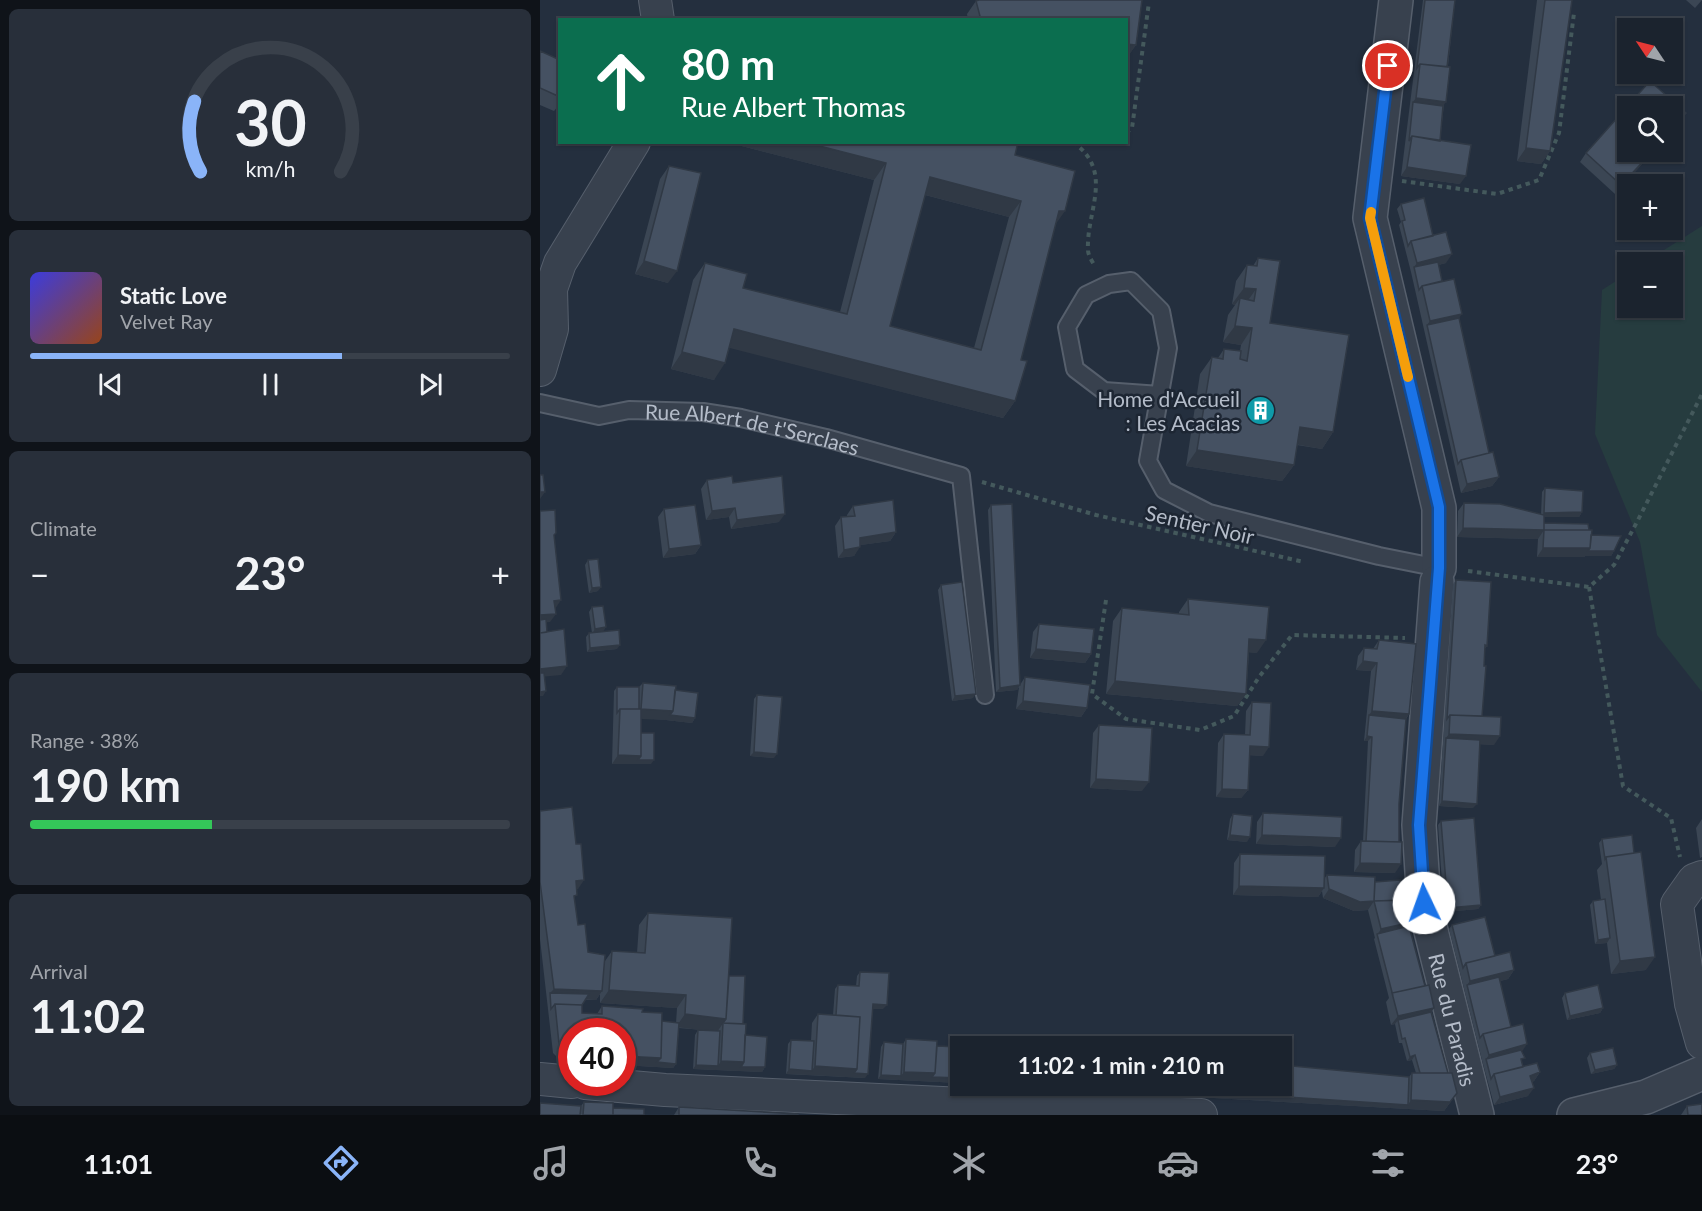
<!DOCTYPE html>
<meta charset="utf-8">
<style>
body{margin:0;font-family:Lato,sans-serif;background:#282f3a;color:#f1f3f6;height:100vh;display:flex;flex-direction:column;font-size:22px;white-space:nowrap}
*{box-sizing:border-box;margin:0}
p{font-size:20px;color:#a0a4aa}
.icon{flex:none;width:33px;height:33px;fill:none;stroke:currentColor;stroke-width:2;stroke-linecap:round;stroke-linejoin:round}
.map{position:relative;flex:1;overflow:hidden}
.drawer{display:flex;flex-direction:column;gap:9px;padding:9px;background:#0f1319;width:540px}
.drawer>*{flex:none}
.guide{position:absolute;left:18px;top:18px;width:570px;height:126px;border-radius:0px;box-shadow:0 2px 4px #0004,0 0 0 2px #39404a;background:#0b6e4f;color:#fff;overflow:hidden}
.needle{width:39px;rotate:305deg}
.fabs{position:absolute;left:1077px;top:18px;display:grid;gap:12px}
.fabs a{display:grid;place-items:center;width:66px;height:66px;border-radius:0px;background:#1b232e;box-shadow:0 2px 4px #0004,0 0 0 2px #39404a;font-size:30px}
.speed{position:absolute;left:18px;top:1018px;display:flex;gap:12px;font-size:30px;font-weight:700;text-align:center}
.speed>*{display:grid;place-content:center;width:78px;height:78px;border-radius:50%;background:#1b232e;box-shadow:0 2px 4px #0004,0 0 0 2px #39404a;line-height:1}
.speed .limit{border:9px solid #d22;background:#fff;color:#111}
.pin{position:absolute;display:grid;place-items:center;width:51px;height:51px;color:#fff;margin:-26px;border:3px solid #fff;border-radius:50%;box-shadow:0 2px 6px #0007}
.me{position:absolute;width:66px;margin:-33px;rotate:357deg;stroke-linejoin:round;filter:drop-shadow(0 0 4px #0008)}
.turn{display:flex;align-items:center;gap:21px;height:126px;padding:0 24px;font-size:27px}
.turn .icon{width:78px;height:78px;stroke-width:2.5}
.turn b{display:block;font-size:42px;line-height:51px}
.big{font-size:45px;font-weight:700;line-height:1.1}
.drawer .card{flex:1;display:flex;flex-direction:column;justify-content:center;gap:9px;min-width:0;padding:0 21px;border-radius:9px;background:#282f3a}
.drawer .dial{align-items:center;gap:0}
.dial svg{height:156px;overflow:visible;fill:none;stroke:#39404a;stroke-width:7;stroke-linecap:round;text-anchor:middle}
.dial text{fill:#f1f3f6;stroke:none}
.song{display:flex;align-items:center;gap:18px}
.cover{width:72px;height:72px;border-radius:9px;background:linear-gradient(135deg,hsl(240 70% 55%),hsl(20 70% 35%))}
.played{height:6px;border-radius:3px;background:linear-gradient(90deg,#8ab4f8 65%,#39404a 65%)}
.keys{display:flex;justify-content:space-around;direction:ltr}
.heat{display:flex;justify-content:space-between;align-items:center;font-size:33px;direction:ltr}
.charge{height:9px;border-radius:4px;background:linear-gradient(90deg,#34c759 38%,#39404a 0)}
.trip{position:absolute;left:410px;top:1036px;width:342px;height:60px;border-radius:0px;background:#1b232e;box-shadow:0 2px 4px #0004,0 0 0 2px #39404a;font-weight:700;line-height:60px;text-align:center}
.menu{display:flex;height:96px;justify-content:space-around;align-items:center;background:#0b0e12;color:#a0a4aa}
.menu .icon{width:42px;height:42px}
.menu .selected{color:#8ab4f8}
.menu b{font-size:27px;color:#f1f3f6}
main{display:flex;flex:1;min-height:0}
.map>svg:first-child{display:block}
.green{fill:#263c3f}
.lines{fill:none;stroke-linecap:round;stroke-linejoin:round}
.service-casing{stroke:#565f6c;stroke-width:20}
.minor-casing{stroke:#565f6c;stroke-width:34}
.tertiary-casing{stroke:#565f6c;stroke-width:36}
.path{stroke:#44595c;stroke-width:4;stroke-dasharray:4.5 4.5;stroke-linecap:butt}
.service{stroke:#38414e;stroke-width:16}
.minor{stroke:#38414e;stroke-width:32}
.tertiary{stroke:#38414e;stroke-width:33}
.wall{fill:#3b4654;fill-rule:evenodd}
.shaded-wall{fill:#303945}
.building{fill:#455162;stroke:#303945;stroke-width:1.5;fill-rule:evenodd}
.route-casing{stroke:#114b97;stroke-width:15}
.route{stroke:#1a73e8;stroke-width:10}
.slow{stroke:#f59e0b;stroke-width:10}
.labels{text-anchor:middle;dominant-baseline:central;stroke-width:5;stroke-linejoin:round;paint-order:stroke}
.poi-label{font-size:21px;fill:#b4bcc9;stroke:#1d2633;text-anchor:end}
.street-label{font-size:21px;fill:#b4bcc9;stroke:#1d2633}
</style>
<main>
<section class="drawer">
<div class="card dial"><svg viewBox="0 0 100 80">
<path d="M14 69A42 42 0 1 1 86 69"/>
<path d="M14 69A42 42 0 0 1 11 33" stroke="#8ab4f8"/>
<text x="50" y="56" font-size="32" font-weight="700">30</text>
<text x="50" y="72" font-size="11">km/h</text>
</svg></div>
<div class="card">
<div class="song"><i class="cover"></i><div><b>Static Love</b><p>Velvet Ray</p></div></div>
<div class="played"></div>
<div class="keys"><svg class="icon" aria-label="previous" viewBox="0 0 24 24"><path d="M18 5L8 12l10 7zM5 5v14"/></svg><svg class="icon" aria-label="pause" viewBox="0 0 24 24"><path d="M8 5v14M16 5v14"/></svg><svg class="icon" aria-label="next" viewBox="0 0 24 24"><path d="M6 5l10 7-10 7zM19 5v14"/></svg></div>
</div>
<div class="card"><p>Climate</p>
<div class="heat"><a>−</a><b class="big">23°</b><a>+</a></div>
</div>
<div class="card"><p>Range · 38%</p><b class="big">190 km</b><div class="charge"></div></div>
<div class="card"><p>Arrival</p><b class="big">11:02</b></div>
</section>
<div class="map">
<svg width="1162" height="1115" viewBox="0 0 1162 1115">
<rect width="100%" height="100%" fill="#242f3e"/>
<path class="green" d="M1162,226V692L1117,635L1100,542L1055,434L1062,290L1087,274L1088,308H1132V262H1105Z"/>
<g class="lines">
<defs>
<g id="service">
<path d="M620,395L564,391L535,369L527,327L546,295L569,284L591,281L621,311L628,348L608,461L624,490L669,513L839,556L899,568"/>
<path id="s1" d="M0,403L59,416L89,410L163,412L201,418L286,438L421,476L445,695"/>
</g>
<path id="minor" d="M115,0L118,20
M0,370L12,329L11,289L20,263L94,142
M1162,877L1154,880L1137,904L1151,1004L1162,1043
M0,1079L32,1082
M45,1083L125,1090L661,1115"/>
<g id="tertiary">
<path d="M856,0L830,218L899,508V568"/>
<path id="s2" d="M897,582L879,825L884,903L937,1115"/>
<path d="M1034,1115L1106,1097L1162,1073"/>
</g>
</defs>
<use href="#service" class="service-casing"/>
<use href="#minor" class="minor-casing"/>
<use href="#tertiary" class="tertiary-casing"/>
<path class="path" d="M586,133L592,128L609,2
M533,142C575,172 546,211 548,250C548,256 553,262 555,267
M862,181L957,194L999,180L1019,133L1034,13
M442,482L556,515L764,562
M928,571L1049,587L1074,565L1098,520L1162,394
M1049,587L1083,786L1131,818L1140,857
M566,600L552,694L586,719L660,730L694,716L719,677L752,635L865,638"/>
<use href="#service" class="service"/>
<use href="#minor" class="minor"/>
<use href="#tertiary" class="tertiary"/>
</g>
<path class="wall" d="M439,0H602L596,45L586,58V20H428L427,14L436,1Z
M883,0H915L900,141L920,184L861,176Z
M997,0H1032L1010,151L1001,164L977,161Z
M1146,0H1162L1155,8Z
M0,51L20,60V104L14,111L0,105Z
M1146,113L1140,122L1075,194L1040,162L1046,153Z
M186,142L475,155L515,225L481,360L475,401L463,418L189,347L174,380L131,369L153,280L165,263L203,288L300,312L334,180ZM385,195L469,217L434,348L350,326Z
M129,166L128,283L95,274L120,179Z
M861,204L893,236L906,263L898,265L902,281L919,318L949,453L959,477L952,486L921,493L871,272L859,225L861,222L857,209Z
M718,258L730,323L793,432L782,449L757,445L754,465L742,481L646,466L660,374L672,357L678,358L684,349L700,351L701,345L683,342L688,315L695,305L692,304L696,281L707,265L713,266Z
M167,480L193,483L239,522L191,529L189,517L166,520L161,489Z
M1005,488L1042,512L1039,517H1004V523L1049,530L1051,535L1074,551L1071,556H1045L1044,557H997L998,539L917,537L918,511L924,503L1001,515L1002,492Z
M451,505L480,685L485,677L547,708L541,717L476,709L479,687L477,690L456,692L448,510Z
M313,506L356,532L350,541L320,545L314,556L298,558L295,526L301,517H307V515Z
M124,509L161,545L155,554L123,558L118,517Z
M48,560L58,591L49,593L45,565Z
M916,580L947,646L944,649L942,716L954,745L940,744L933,808L899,806L913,584Z
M401,585L433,698L412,701L398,590Z
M648,599L717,653L709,652L706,694L697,706L566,694L573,621L582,608L639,614V612Z
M52,607L63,632L77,649L47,652L46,637L49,633H52L49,612Z
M499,624L551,654L545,663L490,658L493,632Z
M839,640L869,714L866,719L859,804L855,873L814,872L815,850L821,841H823L828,741H824L831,671L816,670L818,656L824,648L833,649Z
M103,683L135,690L155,718L152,723L126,720L101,718V733L111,764H72L74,691L77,687H99Z
M217,695L234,758L210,756L214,699Z
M712,702L723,756L709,755L708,790L701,798L676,797L678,743L684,734L705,735L706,711Z
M559,725L602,791L550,788L553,733Z
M0,811L38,889H37L34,898L38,925L48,952L65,961L72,951L97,953L99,925L108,913L189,976L203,1024L205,1035L225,1067L222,1072L153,1069L155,1035L158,1030H163L139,1028L136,1064L133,1068L82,1065V1032L32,1062L21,1061L13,1053L0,939ZM60,994V1003L137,1008L136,1023L122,1021L102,1012L62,1006L57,1014L42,1013V1005L45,1000H56Z
M723,813L795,847L716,844L717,822Z
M693,814L707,842L687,840L690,819Z
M1162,819V857L1160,858L1156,828Z
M901,821L941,905L938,909L904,912L898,825Z
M1062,839L1106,970L1071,974L1067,943L1055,944L1050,905L1053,901L1061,900L1057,870L1062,864L1059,843Z
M700,854L784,879L787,875L835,882L869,926L908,1073L917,1093L904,1111L673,1098L674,1086H741L752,1066L869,1077L872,1073H876L872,1060L867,1061L862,1043H859L855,1024L851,1025L846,1002L849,998L834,939L835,938L828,910L814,911L783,898L782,891L778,897L693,895L694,863Z
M912,925L974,970L968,979L960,981L971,1027L982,1051L981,1063L983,1067L1000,1072L994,1081L992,1082L988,1096L954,1105L943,1064L909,929Z
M320,972L343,1009H333L325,1078L246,1074L248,1044L251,1040L271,1041L272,1023L278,1014L293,1015L295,989L298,985L316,986L317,976Z
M1025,993L1063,1008L1060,1013L1027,1020L1022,998Z
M629,1037L637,1047H625L626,1041Z
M366,1039L397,1046L420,1083L338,1079L341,1047L344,1042L363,1044Z
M1050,1053L1077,1065L1074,1069L1051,1074L1047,1058Z
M44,1102L73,1108L104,1115H0L41,1106Z
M1147,1106L1162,1115H1141Z
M139,1107L258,1115H134Z"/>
<path class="shaded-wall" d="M586,44L596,45L587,58H586Z
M876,98L906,102L900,110L873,102Z
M1146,113L1140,122L1132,130V128Z
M186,142H264L346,163L334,180Z
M986,148L1010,151L1001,164L977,161Z
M1112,152H1113L1075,194L1081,185Z
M867,167L926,176L920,184L861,176Z
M390,177L481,201L469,217L378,193Z
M519,211H525L513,228Z
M912,254L906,263L875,271L874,267L877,263Z
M104,261L137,271L128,283L95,274Z
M704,288L716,289L704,306L700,298L695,305L692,304Z
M922,314L916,322L887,325L890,321Z
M695,326L712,328L701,345L683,342Z
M194,329L475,401L463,418L182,346Z
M142,352L185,363L174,380L131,369Z
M760,427L793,432L782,449L749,443Z
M657,450L754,465L742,481L646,466Z
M959,477L952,486L921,493L927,484Z
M0,492H5L0,499Z
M195,508L189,517L166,520L172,511Z
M1042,512L1039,517H1001L1004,513Z
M245,514L239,522L191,529L197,520Z
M923,528L1004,530L998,539L917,537Z
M356,532L350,541L314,546L320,538Z
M161,545L155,554L123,558L129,549Z
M320,547L314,556L298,558L304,550Z
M1003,548H1050L1074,551L1071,556H1045L1044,557H997Z
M61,587L58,591L49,593L52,588Z
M21,600L15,609L14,601Z
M16,614L10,622L0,623V615Z
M66,627L63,632L52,634L55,629Z
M709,639L726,640L717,653L700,652Z
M80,645L77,649L47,652L50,648Z
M496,649L551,654L545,663L490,658Z
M823,661L837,663L831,671L816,670Z
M27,666L21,675L0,677V669Z
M575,681L706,694L697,706L566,694Z
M480,685L477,690L456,692L460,688Z
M6,691L3,696H0V692Z
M436,694L433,698L412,701L415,696Z
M483,701L547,708L541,717L476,709Z
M101,709L133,711L155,718L152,723L126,720L79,718Z
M832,711L869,714L863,723L829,715Z
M909,734L960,736L954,745L906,743V738Z
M827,736L832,737L828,741H824Z
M710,746L729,747L723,756L704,755Z
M214,752L237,754L234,758L210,756Z
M78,755L101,756L114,760L111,764H72Z
M556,779L609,782L602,791L550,788Z
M682,789L708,790L701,798L676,797Z
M902,801L937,804L933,808L899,806Z
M690,835L710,837L707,842L687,840Z
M722,835L801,838L795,847L716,844Z
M820,863L861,864L855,873L814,872Z
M44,880L38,889L30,890L36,881Z
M699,886L784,888L778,897L693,895Z
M789,889L834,901L828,910L814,911L783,898Z
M941,905L938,909L904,912L908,908Z
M872,922L866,930L837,935L841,929Z
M1070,938L1067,943L1055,944L1058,940Z
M1115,957L1106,970L1071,974L1080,961Z
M974,970L968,979L928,989L927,985L930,981Z
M14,989L62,991L56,1000L11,998L10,993Z
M69,990L146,995L137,1008L60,1003Z
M333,1004L347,1005L343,1009H330Z
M894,1008L888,1017L858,1020L855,1024L851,1025L858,1016Z
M1063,1008L1060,1013L1027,1020L1030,1016Z
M145,1014L186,1019L177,1032L136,1027Z
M987,1044L981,1053L946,1059L949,1055Z
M27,1052L32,1053V1062L21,1061Z
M875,1055L872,1060L867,1061L870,1057Z
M82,1056L121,1058L136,1064L133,1068L82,1065Z
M181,1061L204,1062L225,1067L222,1072L153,1069L156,1065L178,1066Z
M1077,1065L1074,1069L1051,1074L1055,1070Z
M275,1066L317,1069L328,1074L325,1078L269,1075Z
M249,1069L272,1071L269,1075L246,1074Z
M364,1072L395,1073L420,1078V1083L338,1079L341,1075L361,1076Z
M1000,1072L994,1081L983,1085L990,1076Z
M483,1086H555L552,1090Z
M555,1086H580L650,1093L647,1097L552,1090Z
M994,1088L988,1096L954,1105L960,1097Z
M679,1089L750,1093L868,1105L871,1100L917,1093L904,1111L673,1098Z"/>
<path class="building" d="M439,0H602L596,45L586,44V20H441L436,1Z
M885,0H915L907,67L880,64L877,68Z
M1005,0H1032L1010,151L986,148Z
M0,51L20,60V97L0,88Z
M880,64L910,67L906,102L876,98Z
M1110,81L1146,113L1132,128V106H1088V152H1112L1081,185L1046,153Z
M873,102L903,106L900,141L872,136L869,141Z
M872,136L931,145L926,176L867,167Z
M264,142H478L475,155L535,171L525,211H519L481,360L487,361L475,401L194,329L185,363L142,352L165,263L207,274L203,288L307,314L346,163ZM390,177L481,201L441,350L350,326Z
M129,166L161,173L137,271L104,261Z
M884,198L893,236L871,241L868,246L862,221L865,220L861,204Z
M906,232L912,254L877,263L871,241Z
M718,258L740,261L730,323L809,335L793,432L760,427L754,465L657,450L672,357L683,359L684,349L701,351L700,359L707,361L712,328L695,326L700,298L714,301L716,289L704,288L707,265L717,266Z
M898,262L902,281L882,286L879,290L874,267Z
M914,279L922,314L890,321L882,286Z
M919,318L949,453L921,460L918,464L887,325Z
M953,452L959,477L927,484L921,460Z
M0,475H3L5,492H0Z
M192,476L193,483L242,476L245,514L197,520L195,508L172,511L167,480Z
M1005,488L1043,491L1042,512L1004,513Z
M353,500L356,532L320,538V547L304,550L301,517L315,516L313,506Z
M924,503L960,504L1004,515V530L923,528Z
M472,504L480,685L460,688L451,505Z
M155,505L161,545L129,549L124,509Z
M15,510L16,533L14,535L21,600L14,601L16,614L0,615V511Z
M1004,523L1048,524L1049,530H1004Z
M1004,530H1052L1050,548H1003Z
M1051,535L1081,536L1074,551H1048L1050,548Z
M58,559L61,587L52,588L48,560Z
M916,580L951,582L947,646L945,645L944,666H946L942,716L910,715L907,719Z
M422,582L436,694L415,696L401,585Z
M648,599L729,607L726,640L709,639L706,694L575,681L582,608L649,615Z
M63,606L66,627L55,629L52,607Z
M6,619L7,632L0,633V620Z
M499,624L554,629L551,654L496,649Z
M24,629L27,666L0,669V633Z
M79,630L80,645L50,648L49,633Z
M839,640L876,644L869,714L832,711L837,663L823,661L824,648L837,649Z
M0,673H4L6,691L0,692Z
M485,677L550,685L547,708L483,701Z
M103,683L136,686L133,711L101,709V756L78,755L80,709H101Z
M77,687H99V709H80L77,713Z
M135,690L158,693L155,718L130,715L133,711Z
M217,695L242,697L237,754L214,752Z
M712,702L731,703L729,747L710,746L708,790L682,789L684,734L710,735Z
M829,715L866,719L859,804V842L826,841L832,737L827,736Z
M910,715L961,717L960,736L909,734Z
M559,725L612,728L609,782L556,779Z
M101,733H114V760H98L101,756Z
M906,738L940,740L937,804L902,801Z
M32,807L36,844H41L44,880L36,881L37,895L34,896L38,925L45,924L48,952L65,955L62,991L14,989L0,882V811Z
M723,813L802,817L801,838L722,835Z
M693,814L712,816L710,837L690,835Z
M934,818L941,905L908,908L901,821Z
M1092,835L1094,853L1066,857L1065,859L1062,839Z
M821,841L862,842L861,864L820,863Z
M1101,852L1115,957L1080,961L1066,857Z
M700,854L785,856L784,888L699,886Z
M787,875L835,877L834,901L868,900L872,922L841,929L834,901L820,902L789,889Z
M860,880L864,900L834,901L835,882Z
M1065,899L1070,938L1058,940L1053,901Z
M108,913L192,918L186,1019L145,1014L146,995L69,990L72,951L105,953Z
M945,917L955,956L926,963L923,968L912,925Z
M869,926L885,986L852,993L853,996L837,934Z
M970,952L974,970L930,981L926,963Z
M320,972L349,973L347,1005L333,1004L328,1074L314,1073L317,1069L320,1017L296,1015L298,985L319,986Z
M189,976H205L203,1024L183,1023L186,1019Z
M959,977L971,1027L943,1034L940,1038L927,985Z
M889,985L894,1008L858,1016L852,993Z
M1058,985L1063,1008L1030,1016L1025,993Z
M10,993L49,994L42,1005L15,1004L11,1009Z
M15,1004L42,1005V1013L62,1014V1006L103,1009L102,1012L122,1013L121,1058L82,1056V1032H32V1053L27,1052L19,1044Z
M891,1012L908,1073H880L875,1055L870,1057L865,1038L862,1039L858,1020Z
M278,1014L320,1017L317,1069L275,1066Z
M122,1021L139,1023L136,1064L117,1062L121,1058Z
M183,1023L206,1024L204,1062L181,1061Z
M983,1024L987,1044L949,1055L943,1034Z
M158,1030L180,1031L178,1066L156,1065Z
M205,1035L227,1037L225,1067H201L204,1062Z
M629,1037L637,1038V1047H628Z
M366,1039L397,1041L395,1073L364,1072Z
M251,1040L274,1041L272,1071L249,1069Z
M344,1042L363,1044L361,1076L341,1075Z
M517,1045L541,1047H517Z
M397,1046L420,1047V1078L392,1077L395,1073Z
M1073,1048L1077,1065L1055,1070L1050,1053Z
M981,1050L985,1058L981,1059L983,1067L954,1074L951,1079L946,1059Z
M741,1057H752L750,1093L679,1089V1086H741Z
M997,1063L1000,1072L990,1076L994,1088L960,1097L954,1074Z
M752,1066L869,1077L868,1105L747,1097L750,1093Z
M872,1073H912L917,1093L910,1102L871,1100Z
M580,1086H650V1093L579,1088Z
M44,1102L73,1103V1115H43Z
M0,1103L41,1106L40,1115H0Z
M1162,1104V1115H1148L1147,1106Z
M139,1107L258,1114V1115H139Z
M73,1108L104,1109V1115H73Z"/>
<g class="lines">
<defs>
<path id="route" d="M848,66L830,218L899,507V568L879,825L884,903"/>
</defs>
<use href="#route" class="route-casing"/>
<use href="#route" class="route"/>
<path class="slow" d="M831,212L830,218L868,377"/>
</g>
<defs>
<symbol id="building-disc" viewBox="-11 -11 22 22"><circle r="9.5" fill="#0f9aa8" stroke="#1d2633"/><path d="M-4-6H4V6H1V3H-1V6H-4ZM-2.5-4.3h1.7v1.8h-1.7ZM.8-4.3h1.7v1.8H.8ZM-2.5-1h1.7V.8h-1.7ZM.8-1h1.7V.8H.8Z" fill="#fff"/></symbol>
</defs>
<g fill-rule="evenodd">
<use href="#building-disc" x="704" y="394" width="33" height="33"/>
</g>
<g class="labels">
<g class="poi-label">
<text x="700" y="398">Home d'Accueil<tspan x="700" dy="24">: Les Acacias</tspan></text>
</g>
<g class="street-label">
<text stroke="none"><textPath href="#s1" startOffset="216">Rue Albert de t'Serclaes</textPath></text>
<text transform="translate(660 524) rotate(13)">Sentier Noir</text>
<text stroke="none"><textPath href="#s2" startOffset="442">Rue du Paradis</textPath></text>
</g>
</g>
</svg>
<div class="fabs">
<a><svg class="needle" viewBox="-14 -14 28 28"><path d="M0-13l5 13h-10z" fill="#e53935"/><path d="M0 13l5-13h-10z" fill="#a0a4aa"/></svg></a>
<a><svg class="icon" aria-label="search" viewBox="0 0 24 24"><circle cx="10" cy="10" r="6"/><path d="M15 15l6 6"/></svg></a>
<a>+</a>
<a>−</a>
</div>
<div class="speed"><div class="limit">40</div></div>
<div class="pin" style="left:848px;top:66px;background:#d93025"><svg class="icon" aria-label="arrive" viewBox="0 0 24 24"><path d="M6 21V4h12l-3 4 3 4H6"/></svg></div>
<svg class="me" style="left:884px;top:903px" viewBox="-20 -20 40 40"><circle r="19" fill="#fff"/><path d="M0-13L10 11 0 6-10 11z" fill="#1a73e8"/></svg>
<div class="trip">11:02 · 1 min · 210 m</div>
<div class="guide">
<div class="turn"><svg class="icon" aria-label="ahead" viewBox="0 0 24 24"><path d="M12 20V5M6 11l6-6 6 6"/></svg><div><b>80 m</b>Rue Albert Thomas</div></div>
</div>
</div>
</main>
<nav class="menu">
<b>11:01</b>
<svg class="icon selected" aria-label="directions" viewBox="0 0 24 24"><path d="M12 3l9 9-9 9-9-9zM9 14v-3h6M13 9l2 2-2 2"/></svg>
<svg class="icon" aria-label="music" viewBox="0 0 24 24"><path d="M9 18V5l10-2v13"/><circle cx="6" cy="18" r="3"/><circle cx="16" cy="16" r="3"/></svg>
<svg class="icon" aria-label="phone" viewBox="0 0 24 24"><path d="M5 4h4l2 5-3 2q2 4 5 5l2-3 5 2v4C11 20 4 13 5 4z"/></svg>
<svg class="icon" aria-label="climate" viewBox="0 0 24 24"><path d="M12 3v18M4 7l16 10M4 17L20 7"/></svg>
<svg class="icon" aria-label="car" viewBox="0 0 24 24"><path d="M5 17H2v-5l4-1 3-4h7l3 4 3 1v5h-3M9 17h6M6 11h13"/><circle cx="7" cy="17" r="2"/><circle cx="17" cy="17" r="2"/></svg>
<svg class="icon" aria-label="filters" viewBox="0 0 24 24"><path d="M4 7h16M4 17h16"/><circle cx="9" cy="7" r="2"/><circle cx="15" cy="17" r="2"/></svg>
<b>23°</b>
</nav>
